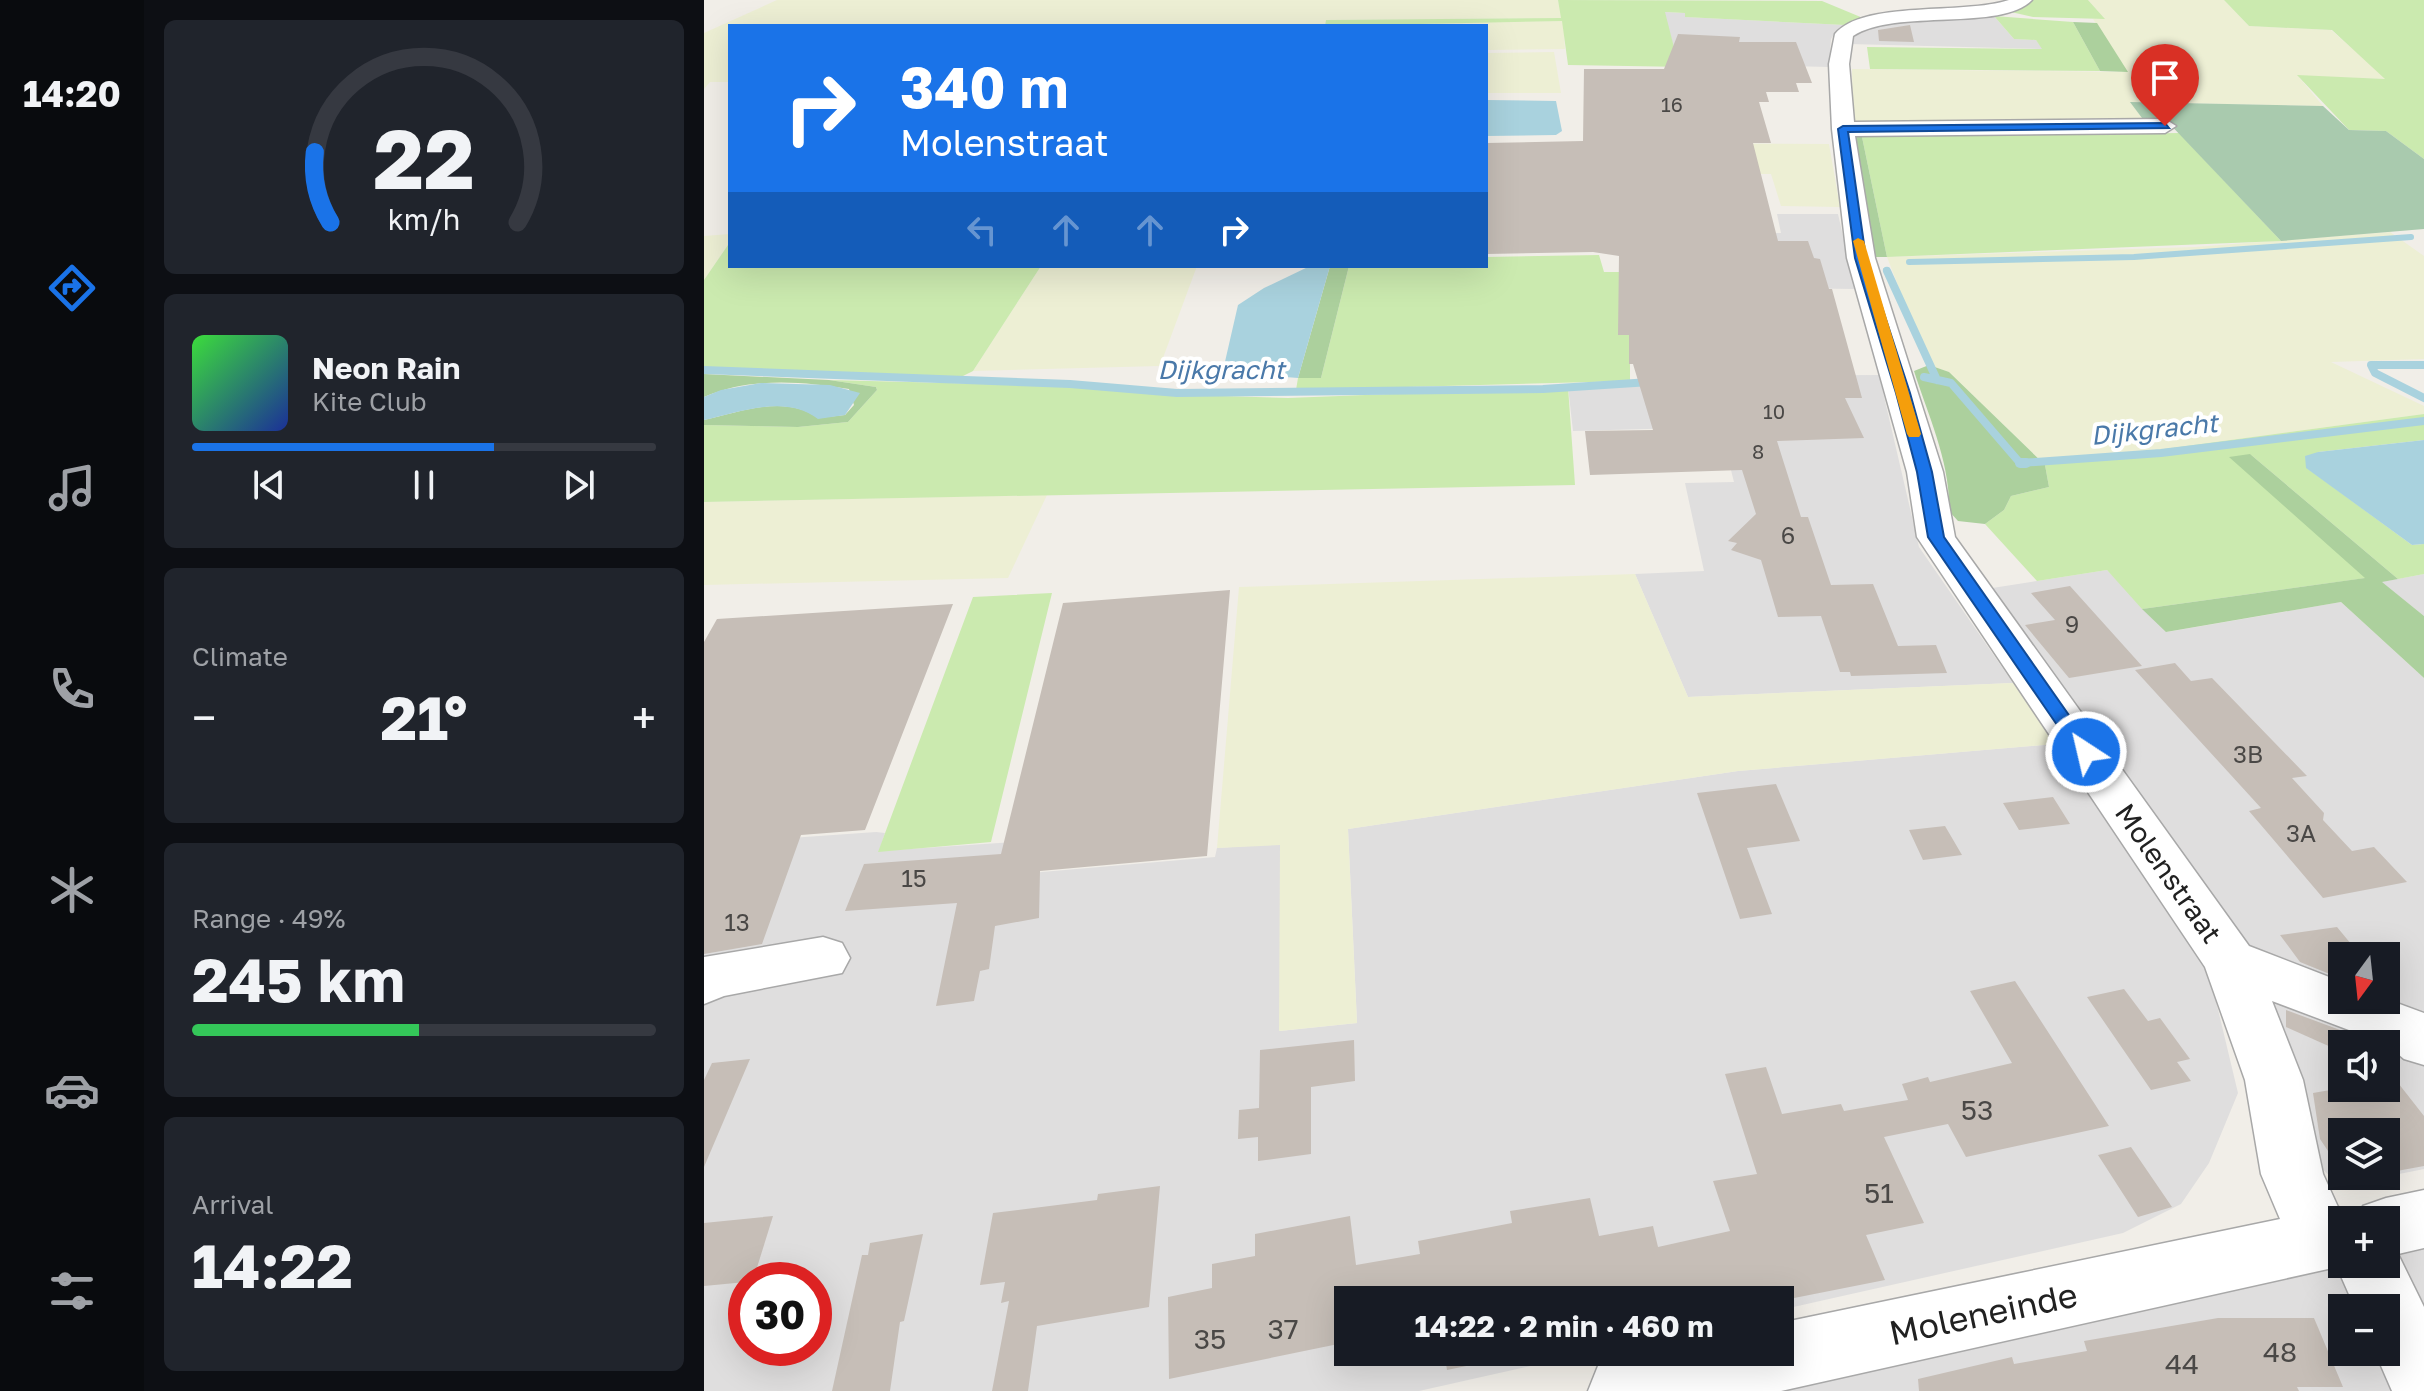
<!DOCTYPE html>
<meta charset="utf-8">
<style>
body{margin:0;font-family:"Golos Text",sans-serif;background:#20242c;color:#f1f3f6;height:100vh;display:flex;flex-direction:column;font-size:30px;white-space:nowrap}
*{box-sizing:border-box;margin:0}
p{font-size:26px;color:#9ea1a6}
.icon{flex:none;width:44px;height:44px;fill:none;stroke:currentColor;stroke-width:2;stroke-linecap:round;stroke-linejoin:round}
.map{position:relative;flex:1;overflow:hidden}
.sheet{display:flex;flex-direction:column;gap:20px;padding:20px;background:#0d0f14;width:560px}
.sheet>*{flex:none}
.guide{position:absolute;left:24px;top:24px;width:760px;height:244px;border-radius:0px;box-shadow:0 8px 32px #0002;background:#1a73e8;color:#fff;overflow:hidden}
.needle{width:52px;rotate:195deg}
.buttons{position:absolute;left:1624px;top:942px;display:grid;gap:16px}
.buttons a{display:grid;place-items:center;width:72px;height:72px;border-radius:0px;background:#171b24;box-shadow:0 8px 32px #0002;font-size:40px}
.speed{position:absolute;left:24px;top:1262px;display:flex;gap:16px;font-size:40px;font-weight:700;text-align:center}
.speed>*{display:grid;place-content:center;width:104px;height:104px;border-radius:50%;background:#171b24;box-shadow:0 8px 32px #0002;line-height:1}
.speed .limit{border:12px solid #d22;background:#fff;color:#111}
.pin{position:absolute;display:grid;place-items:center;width:68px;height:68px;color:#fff;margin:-82px -34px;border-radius:50% 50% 50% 0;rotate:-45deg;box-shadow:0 0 8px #0007}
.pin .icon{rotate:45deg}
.me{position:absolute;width:88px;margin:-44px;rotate:325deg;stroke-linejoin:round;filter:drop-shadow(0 0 6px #0008)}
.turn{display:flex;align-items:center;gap:28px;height:168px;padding:0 40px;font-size:36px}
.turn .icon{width:104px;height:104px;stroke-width:2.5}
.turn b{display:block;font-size:56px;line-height:68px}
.lanes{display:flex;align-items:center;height:76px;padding:0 40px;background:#0003;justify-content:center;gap:40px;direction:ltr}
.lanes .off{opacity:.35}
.big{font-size:60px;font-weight:700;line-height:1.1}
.sheet .card{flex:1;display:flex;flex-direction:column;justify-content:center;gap:12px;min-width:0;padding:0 28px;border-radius:12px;background:#20242c}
.sheet .dial{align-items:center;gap:0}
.dial svg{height:208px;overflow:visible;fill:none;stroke:#363941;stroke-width:7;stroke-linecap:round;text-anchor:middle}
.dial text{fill:#f1f3f6;stroke:none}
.song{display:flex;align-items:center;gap:24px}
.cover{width:96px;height:96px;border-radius:12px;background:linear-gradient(135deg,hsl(120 70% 55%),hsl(230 70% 35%))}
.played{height:8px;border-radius:4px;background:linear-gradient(90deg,#1a73e8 65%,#363941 65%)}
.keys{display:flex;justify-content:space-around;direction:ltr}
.heat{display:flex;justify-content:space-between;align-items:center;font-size:44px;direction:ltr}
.charge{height:12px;border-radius:6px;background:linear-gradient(90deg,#34c759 49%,#363941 0)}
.trip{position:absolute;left:630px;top:1286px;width:460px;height:80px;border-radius:0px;background:#171b24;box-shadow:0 8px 32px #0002;font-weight:700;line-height:80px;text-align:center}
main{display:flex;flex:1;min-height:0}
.tabs{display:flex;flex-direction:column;width:144px;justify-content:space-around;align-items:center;background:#090b0e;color:#9ea1a6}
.tabs .icon{width:56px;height:56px}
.tabs .selected{color:#1a73e8}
.tabs b{font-size:36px;color:#f1f3f6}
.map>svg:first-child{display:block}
.residential{fill:#dfdede;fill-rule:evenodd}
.farmland{fill:#edefd4}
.grass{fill:#cbeaaf}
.forest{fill:#acd09d}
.cemetery{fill:#a9caae}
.water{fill:#a9d2de}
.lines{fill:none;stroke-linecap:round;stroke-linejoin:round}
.stream-far2{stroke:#a9d2de;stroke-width:6}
.stream-far1{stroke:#a9d2de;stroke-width:8}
.stream{stroke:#a9d2de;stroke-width:10}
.building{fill:#c6beb7}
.minor-casing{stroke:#a8a8a8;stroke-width:3}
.minor{fill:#fff;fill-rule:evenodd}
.route{fill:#1a73e8;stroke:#114b97;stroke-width:2}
.slow{fill:#f59e0b}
.labels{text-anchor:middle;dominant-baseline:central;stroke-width:8;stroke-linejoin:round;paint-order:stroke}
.far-number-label{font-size:20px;fill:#4a4846}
.number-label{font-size:24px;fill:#4a4846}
.far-water-label{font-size:26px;font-style:italic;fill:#4a79a9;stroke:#fff}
.street-label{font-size:28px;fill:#212121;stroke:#fff}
.near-number-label{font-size:28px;fill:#4a4846}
.near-street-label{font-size:34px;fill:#212121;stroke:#fff}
</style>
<main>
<nav class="tabs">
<b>14:20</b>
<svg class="icon selected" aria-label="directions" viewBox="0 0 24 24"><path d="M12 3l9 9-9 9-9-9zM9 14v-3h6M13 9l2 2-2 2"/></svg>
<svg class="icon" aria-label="music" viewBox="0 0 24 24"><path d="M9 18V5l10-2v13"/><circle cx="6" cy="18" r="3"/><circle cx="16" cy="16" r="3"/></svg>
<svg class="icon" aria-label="phone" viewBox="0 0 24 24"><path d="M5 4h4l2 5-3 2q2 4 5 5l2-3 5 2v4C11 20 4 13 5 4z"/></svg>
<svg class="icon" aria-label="climate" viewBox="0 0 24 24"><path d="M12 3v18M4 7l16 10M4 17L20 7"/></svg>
<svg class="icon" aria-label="car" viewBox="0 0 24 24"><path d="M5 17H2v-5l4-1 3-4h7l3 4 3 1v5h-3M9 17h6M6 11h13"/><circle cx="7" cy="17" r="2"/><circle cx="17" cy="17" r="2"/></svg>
<svg class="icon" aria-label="filters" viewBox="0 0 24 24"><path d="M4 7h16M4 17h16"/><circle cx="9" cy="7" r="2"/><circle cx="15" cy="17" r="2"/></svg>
</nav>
<section class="sheet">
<div class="card dial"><svg viewBox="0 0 100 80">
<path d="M14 69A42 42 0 1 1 86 69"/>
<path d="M14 69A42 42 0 0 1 8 42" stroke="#1a73e8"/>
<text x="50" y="56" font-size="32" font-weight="700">22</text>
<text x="50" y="72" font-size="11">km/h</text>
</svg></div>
<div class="card">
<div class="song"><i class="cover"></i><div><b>Neon Rain</b><p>Kite Club</p></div></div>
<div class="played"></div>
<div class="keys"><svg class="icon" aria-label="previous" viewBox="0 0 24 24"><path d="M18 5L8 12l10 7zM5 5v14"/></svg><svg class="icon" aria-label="pause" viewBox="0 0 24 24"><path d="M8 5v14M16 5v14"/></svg><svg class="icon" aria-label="next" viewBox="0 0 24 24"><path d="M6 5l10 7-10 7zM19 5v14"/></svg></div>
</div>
<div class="card"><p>Climate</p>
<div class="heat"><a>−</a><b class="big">21°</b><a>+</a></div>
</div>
<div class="card"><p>Range · 49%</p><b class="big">245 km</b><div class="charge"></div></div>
<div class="card"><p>Arrival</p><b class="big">14:22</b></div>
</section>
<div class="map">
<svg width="1720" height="1391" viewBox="0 0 1720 1391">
<rect width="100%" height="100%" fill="#f1eee8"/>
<path class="residential" d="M960,12L981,13L982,17L1141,25L1132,31L1127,39L1125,67L974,63Z
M1276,13L1290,16L1310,39L1332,40L1339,49L1145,44L1150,34L1168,23Z
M1073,214H1134L1151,289L1070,288L1050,233H1077Z
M1175,375L1215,547L1309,683L984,697L931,574L1000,571L981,483L1030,482L1016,427L869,431L864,387L926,384V381L967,376Z
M1403,570L1463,632L1637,602L1720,678V1169L1636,1186L1606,1157L1581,1040L1282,589ZM1638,956H1682V1000H1638ZM1638,1044H1682V1088H1638ZM1638,1132H1682V1176H1638Z
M1720,574V616L1677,582Z
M1352,744L1506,976L1534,1093L1505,1163L1477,1204L1419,1233L1076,1310V1300H644V1352H889L715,1391H0V874L15,843L172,832L181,833L175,851L310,842L302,875L511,857L513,848L576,844V1031L653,1023L644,829L1034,771ZM42,1280H110V1348H42Z
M1720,1238V1391H1060L1638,1264H1682V1247ZM1638,1308H1682V1352H1638Z"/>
<path class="farmland" d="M73,0H854L858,18L623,20L621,26H26V82H6L0,89V33Z
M1384,0H1520L1545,26L1627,30L1683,79L1594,76L1619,106L1427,102L1438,118L1149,121L1148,69L1423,72L1389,19L1400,18Z
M859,21L861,49L782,50V26H731V22Z
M850,52L857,93H782V53Z
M878,143L1125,144L1136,207L1077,206L1067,174H881Z
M1686,232L1720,256V359L1627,362L1720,406V414L1341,465L1245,372L1225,365L1183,257L1491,247Z
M26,234V242L0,280V236Z
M337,266H493L456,366L269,371Z
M343,495L304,578L0,585V502Z
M931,574L984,697L1309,683L1352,744L1034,771L644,829L653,1023L575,1031L576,845L513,848L535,587Z"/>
<path class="grass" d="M854,0L1118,1L1159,18L1141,25L981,17V13L961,12L974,63L1043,68L864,65L858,21L621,26L622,20L857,18Z
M1326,0H1384L1401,19L1329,17L1307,12Z
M1520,0H1720V159L1682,131L1645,130L1593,75L1681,79L1628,30L1545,26Z
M1290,16L1369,22L1396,71L1166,69L1163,47L1338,49L1332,40L1310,39Z
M1475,133L1577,241L1183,257L1158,137Z
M26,242V266H337L269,371L255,378L0,371V280Z
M895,255L900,272H916L926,329V381L592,390L594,378H617L645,266H782V257Z
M125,380L363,386L486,395L584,398L864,387L871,485L0,502V425L94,427L144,422L173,390L172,387Z
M1720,414V440L1614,452L1603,468L1708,545L1720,544V574L1694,579L1546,454L1662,578L1438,609L1403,570L1333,581L1281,524L1300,510L1307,496L1345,487L1341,465Z
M348,593L287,842L174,852L269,597Z"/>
<path class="forest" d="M1369,22L1393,23L1424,72L1396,71Z
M1150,137H1158L1183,257H1168Z
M626,266H645L617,378H594Z
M1225,365L1245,372L1341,465L1345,487L1307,496L1300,510L1281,524L1254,521L1245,511C1247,464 1224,415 1210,371Z
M0,374L125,380L172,387L173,390L144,422L94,427L0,425V420C37,412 81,394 114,418L141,415L150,405L145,389C97,381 46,377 0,397Z
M1546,454L1694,579L1678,582L1720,616V678L1637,602L1462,632L1438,609L1661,578L1525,457Z"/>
<path class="cemetery" d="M1426,102L1619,106L1645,130L1682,131L1720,159V229L1577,241L1460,118H1438Z"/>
<path class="water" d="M782,100L852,101L858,131L852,135L782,136Z
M606,266H626L594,378L546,374L520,366L534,305L560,288Z
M57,383L126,385L156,393L141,415L114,419C81,394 36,412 0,420V397L17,390Z
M1720,440V544L1708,545L1602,468L1601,456L1614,452Z"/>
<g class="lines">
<path class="stream-far2" d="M1205,262L1430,257L1707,237
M1182,270L1184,273"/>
<path class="stream-far1" d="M1183,271L1233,380
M1720,365H1667L1671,373L1720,398
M0,370L366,384L473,393L839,389L946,382
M1220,377L1247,383L1316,463L1457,453L1720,421"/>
<path class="stream" d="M1316,463H1322"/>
</g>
<path class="building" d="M1206,25L1210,42L1175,41L1174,30Z
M974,34L1036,37L1035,42H1092L1108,83H1092L1095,92H1062L1065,102H1055L1067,143H1049L1074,241H1104L1110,258L1116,259L1125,289H1128L1158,398H1141L1160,438L1073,441L1097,517H1104L1127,585L1169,584L1194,646L1232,645L1243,673L1147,676L1146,672H1136L1117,616L1074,617L1057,560L1027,550L1033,543L1024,541L1052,514L1038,470L886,475L881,431L949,430L929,364H925V335H914L915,256L889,252L782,254V143L879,141L880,69H960Z
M1366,586L1438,666L1365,678L1321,625L1351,620L1327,593Z
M526,590L503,856L336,871L335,918L291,926L285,969L276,971L270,1001L232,1006L253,903L141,911L160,864L297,854L359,603Z
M249,604L161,830L97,835L58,944L0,954V642L13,619Z
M1471,663L1487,681L1508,678L1603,776L1588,778L1620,813L1619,820L1648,851L1670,847L1703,882L1619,898L1545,811L1557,808L1431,670Z
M1072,784L1096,841L1043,848L1068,914L1036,919L993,793Z
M1349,797L1366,824L1315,830L1299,803Z
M1241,826L1258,855L1219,860L1205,830Z
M1633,927L1657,956H1638V979L1596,962L1576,935Z
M1311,981L1405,1126L1262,1157L1244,1124L1180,1137L1220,1223L1162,1235L1181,1280L1080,1300H644V1342L465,1379L464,1297L508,1288V1264L551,1256V1234L646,1216L652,1265L716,1254L714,1241L808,1223L806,1211L886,1198L895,1236L949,1226L954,1247L1026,1231L1009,1181L1053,1174L1021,1074L1062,1067L1078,1114L1137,1104L1140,1111L1204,1100L1198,1084L1224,1077L1226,1082L1308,1063L1266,991Z
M1420,989L1444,1021L1456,1018L1486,1059L1473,1062L1487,1081L1447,1090L1383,997Z
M1582,1010L1674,1044H1638V1052L1582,1027Z
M650,1040L651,1081L607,1087V1154L554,1161V1137L534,1139L535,1110L555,1108L556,1050Z
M46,1059L0,1167V1080L8,1063Z
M1691,1079L1720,1116V1166L1682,1173V1132H1638V1172L1616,1139L1609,1093L1638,1088H1682V1080Z
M1427,1147L1468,1207L1434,1217L1394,1155Z
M456,1186L445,1307L333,1326L324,1391H288L305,1301L297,1303L301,1282L276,1285L289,1213L393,1200L394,1194Z
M69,1216L51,1274L42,1275V1282L0,1286V1223Z
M219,1234L200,1321L196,1322L186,1391H128L158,1255H164L166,1243Z
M1514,1318H1610L1639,1387H1593L1595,1391H1215L1214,1379L1308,1357L1310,1364L1383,1351L1380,1341Z
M740,1352H805L806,1357L743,1370Z"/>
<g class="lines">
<defs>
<path id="minor" d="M1305,0H1328C1298,32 1192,8 1149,36L1145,64L1150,122L1461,119L1472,126L1461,133L1151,136L1171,258L1239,472L1251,537L1545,946L1638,982V1000L1682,999L1720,1013V1065L1700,1059L1682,1044L1568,1001L1599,1080L1619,1174L1634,1207L1656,1213L1659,1206L1682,1198L1720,1190V1248L1694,1254L1720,1307V1391H1688L1671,1352H1682V1308H1651L1633,1267L1077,1391H884L894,1366L937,1352H1076V1323L1576,1219L1557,1174L1541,1080L1501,967L1213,537L1203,472L1143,258L1128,129L1125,64L1131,34C1159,0 1260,15 1305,0ZM1638,1220H1682V1264H1638Z
M119,937L138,943L146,958L138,973L20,996L0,1004V957Z"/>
</defs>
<use href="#minor" class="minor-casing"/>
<use href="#minor" class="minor"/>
</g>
<path class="route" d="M1461,123L1465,128L1144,132L1162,258L1206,393L1228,472L1240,537L1388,748L1391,752L1382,759L1375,757L1224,537L1213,472L1192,393L1151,258L1134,129L1139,126Z"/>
<path class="slow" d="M1154,238L1160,241L1217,434L1215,437H1205L1203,434L1149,241Z"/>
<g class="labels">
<g class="far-number-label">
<text x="968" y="104">16</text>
<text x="1070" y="411">10</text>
<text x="1054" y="451">8</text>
</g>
<g class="number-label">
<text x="1084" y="534">6</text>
<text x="1368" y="623">9</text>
<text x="1544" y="753">3B</text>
<text x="1597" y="832">3A</text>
<text x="210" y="877">15</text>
<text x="33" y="921">13</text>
</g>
<g class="far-water-label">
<text x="517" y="369">Dijkgracht</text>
<text transform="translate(1450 429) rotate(-6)">Dijkgracht</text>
</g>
<g class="street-label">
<text transform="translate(1465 873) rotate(55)">Molenstraat</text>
</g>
<g class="near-number-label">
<text x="1273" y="1109">53</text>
<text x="1175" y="1192">51</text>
<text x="579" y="1328">37</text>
<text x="506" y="1338">35</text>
<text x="1576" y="1351">48</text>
<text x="1478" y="1363">44</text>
</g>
<g class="near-street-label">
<text transform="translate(1279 1313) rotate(-12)">Moleneinde</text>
</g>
</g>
</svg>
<div class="buttons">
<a><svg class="needle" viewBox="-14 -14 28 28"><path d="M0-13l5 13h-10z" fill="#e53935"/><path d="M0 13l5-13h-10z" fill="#9ea1a6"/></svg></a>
<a><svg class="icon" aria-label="sound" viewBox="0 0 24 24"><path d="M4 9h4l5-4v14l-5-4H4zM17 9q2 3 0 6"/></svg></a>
<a><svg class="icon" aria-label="layers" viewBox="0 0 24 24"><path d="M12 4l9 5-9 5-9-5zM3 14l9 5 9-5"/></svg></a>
<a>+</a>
<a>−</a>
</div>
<div class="speed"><div class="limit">30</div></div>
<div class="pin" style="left:1461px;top:126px;background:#d93025"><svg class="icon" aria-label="arrive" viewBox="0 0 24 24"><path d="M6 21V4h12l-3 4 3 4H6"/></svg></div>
<svg class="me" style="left:1382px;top:752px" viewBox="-20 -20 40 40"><circle r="17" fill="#1a73e8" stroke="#fff" stroke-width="3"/><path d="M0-11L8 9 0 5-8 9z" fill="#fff"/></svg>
<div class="trip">14:22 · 2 min · 460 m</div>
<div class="guide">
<div class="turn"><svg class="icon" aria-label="right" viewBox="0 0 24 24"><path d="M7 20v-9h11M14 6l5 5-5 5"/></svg><div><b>340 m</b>Molenstraat</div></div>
<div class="lanes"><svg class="icon off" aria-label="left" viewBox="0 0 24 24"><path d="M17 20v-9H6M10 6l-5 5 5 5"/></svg><svg class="icon off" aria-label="ahead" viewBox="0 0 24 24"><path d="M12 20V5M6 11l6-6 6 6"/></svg><svg class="icon off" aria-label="ahead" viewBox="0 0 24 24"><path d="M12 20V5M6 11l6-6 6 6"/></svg><svg class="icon" aria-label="right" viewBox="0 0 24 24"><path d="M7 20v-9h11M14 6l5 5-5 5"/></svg></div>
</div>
</div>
</main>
